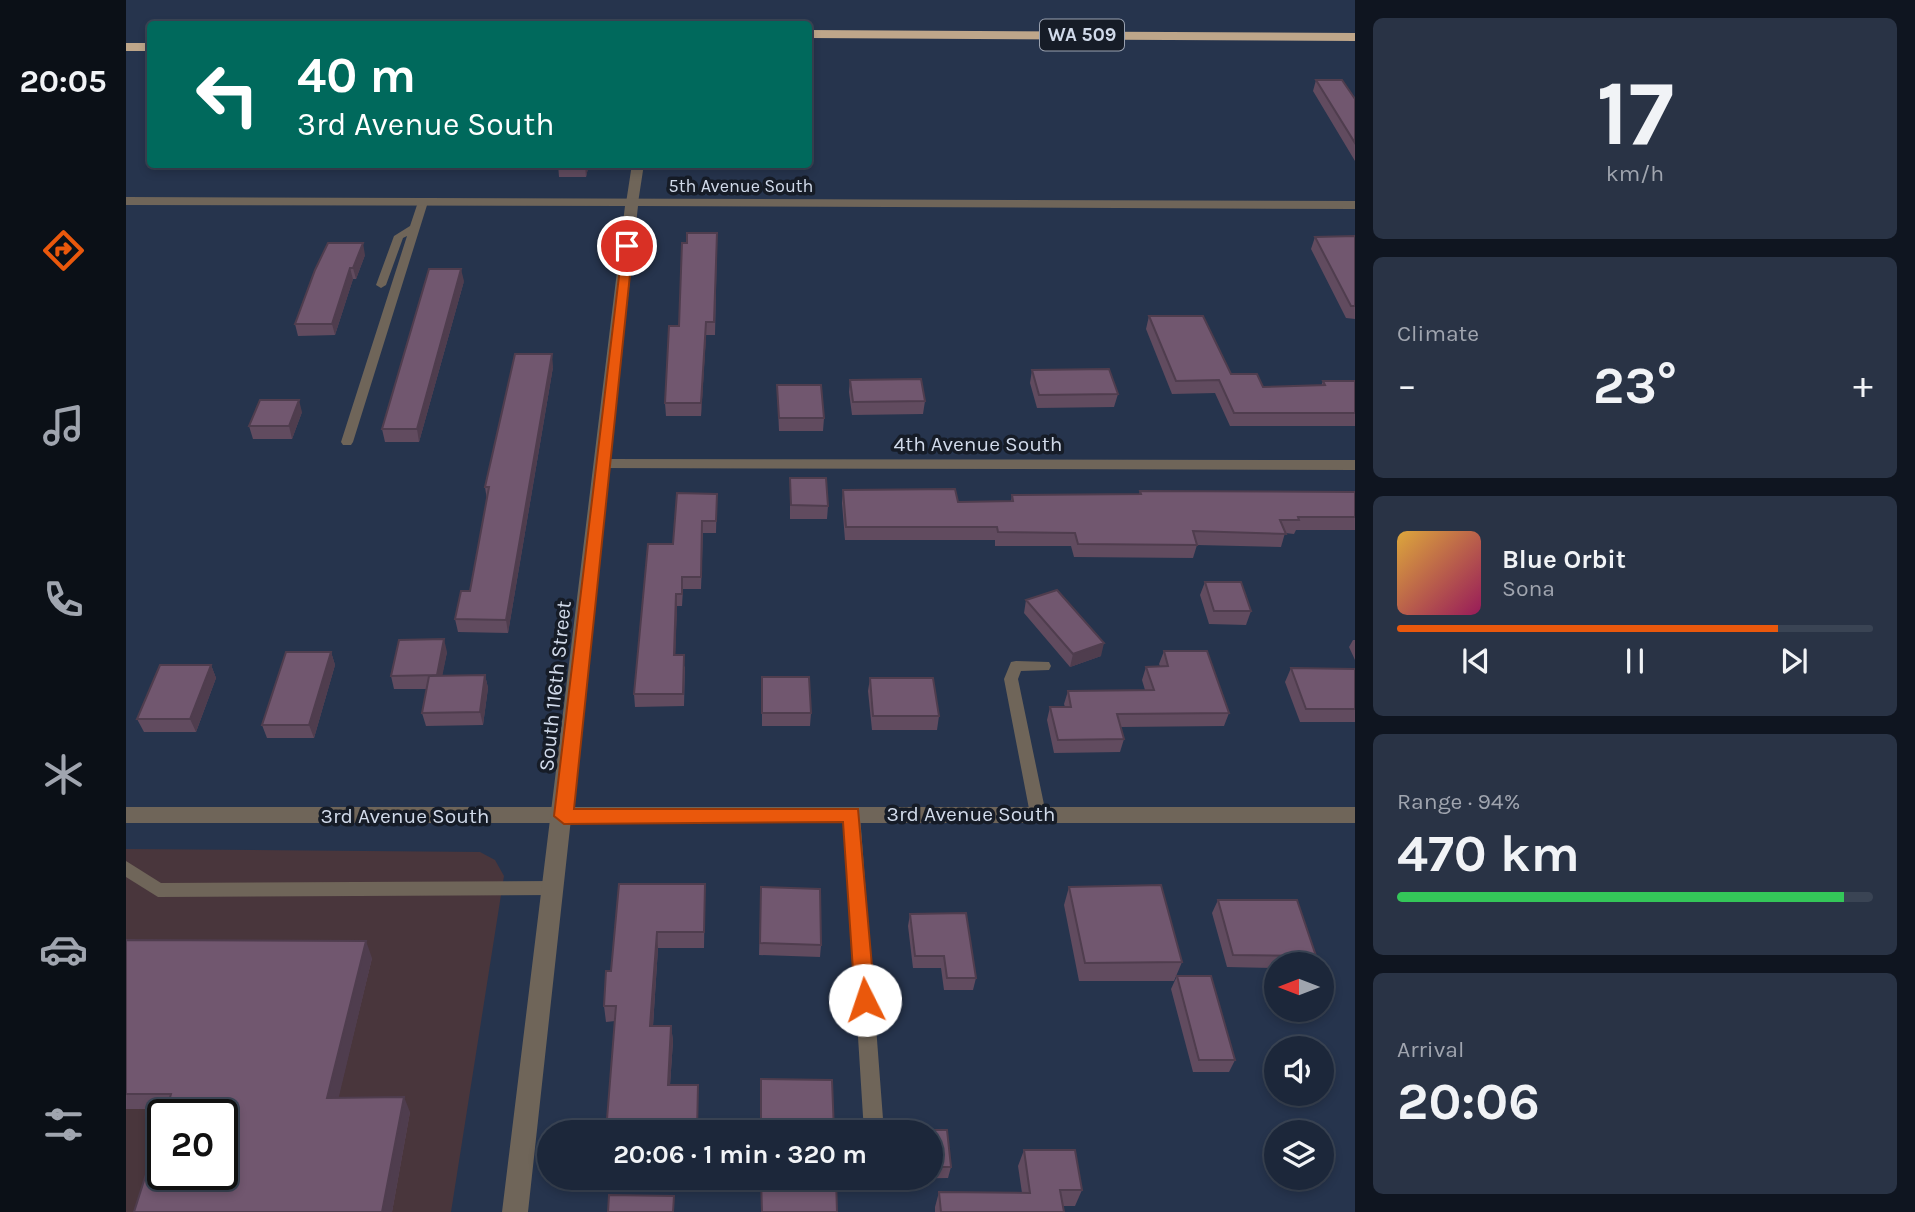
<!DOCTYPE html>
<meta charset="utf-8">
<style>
body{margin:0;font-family:Karla,sans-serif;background:#293345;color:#f1f3f6;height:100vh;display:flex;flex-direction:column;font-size:26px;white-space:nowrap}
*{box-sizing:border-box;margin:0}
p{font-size:23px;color:#a0a5af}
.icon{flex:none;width:38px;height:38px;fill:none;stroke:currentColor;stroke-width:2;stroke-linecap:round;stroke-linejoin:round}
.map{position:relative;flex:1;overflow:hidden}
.drawer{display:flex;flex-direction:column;gap:18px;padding:18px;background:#0f1520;width:560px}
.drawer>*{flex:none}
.top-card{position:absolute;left:21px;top:21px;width:665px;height:147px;border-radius:7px;box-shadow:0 4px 10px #0003,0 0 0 2px #3a4454;background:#00695c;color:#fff;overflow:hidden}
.needle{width:46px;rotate:270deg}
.fabs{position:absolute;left:1138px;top:952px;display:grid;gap:14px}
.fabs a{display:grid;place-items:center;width:70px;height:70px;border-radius:50%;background:#1c273a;box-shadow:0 4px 10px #0003,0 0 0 2px #3a4454;font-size:35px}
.speed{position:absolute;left:21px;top:1099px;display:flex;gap:14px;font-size:35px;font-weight:700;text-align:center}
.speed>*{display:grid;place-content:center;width:91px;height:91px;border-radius:50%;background:#1c273a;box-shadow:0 4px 10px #0003,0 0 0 2px #3a4454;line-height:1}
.speed .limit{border:4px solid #111;border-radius:10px;background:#fff;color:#111}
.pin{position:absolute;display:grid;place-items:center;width:60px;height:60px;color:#fff;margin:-30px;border:4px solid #fff;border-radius:50%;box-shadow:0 2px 7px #0007}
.me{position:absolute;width:77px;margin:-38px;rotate:356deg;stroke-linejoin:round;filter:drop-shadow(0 0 5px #0008)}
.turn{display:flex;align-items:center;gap:24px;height:147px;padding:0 35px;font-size:32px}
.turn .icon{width:91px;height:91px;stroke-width:2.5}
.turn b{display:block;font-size:49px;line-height:60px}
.big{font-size:52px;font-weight:700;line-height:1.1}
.drawer .tile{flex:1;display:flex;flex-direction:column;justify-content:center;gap:10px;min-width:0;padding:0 24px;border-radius:10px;background:#293345}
.drawer .dial{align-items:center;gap:0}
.dial b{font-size:91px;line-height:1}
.song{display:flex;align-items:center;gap:21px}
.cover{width:84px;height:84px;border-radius:10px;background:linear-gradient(135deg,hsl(40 70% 55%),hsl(330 70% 35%))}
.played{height:7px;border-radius:4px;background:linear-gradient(90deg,#ea580c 80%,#3a4454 80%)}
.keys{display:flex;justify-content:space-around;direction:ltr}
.heat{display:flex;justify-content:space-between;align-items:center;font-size:38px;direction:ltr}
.charge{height:10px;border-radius:5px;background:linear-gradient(90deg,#34c759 94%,#3a4454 0)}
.trip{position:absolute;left:411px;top:1120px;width:406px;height:70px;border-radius:35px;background:#1c273a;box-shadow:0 4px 10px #0003,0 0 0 2px #3a4454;font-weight:700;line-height:70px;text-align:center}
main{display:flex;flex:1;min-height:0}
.menu{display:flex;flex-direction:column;width:126px;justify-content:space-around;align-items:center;background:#0b1017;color:#a0a5af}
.menu .icon{width:49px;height:49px}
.menu .active{color:#ea580c}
.menu b{font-size:32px;color:#f1f3f6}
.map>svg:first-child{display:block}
.education{fill:#49363c;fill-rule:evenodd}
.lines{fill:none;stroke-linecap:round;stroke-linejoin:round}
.service{fill:#6f6559;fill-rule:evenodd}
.minor{fill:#6f6559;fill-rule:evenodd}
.tertiary{fill:#6f6559;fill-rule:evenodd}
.motorway{fill:#bea68a;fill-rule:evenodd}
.wall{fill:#614b5f}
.shaded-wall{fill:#4f3d4e}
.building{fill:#71576f;stroke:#4f3d4e;stroke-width:2}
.route{fill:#ea580c;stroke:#983908;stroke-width:2}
.labels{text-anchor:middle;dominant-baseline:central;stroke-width:7;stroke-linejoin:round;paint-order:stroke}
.far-street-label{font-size:18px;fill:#d1daea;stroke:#161c27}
.shield{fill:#161c27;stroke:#99a1b0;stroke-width:2}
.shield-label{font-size:19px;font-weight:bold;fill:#d1daea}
.street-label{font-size:21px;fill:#d1daea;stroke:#161c27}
</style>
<main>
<nav class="menu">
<b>20:05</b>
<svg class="icon active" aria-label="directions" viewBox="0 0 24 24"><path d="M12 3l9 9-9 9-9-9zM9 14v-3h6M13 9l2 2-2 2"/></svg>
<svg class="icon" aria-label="music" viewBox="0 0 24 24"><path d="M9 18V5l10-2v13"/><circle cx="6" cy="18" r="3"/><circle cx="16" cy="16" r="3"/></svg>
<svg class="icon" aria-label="phone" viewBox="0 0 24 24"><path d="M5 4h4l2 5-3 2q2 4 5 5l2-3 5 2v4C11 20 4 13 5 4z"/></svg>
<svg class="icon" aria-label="climate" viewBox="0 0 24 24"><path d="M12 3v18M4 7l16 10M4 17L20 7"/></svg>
<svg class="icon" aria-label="car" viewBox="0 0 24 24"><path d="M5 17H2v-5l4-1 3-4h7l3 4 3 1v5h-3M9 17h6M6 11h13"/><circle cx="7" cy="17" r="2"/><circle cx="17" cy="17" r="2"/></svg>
<svg class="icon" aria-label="filters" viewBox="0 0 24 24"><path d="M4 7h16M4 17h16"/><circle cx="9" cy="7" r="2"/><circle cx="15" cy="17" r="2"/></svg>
</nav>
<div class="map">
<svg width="1229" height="1212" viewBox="0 0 1229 1212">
<rect width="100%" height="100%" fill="#26344d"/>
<path class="education" d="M0,849L354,852L369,860L378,876L325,1212H0ZM37,1115H96V1174H37Z"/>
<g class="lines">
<path class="service" d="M297,199L302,202L227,442L225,445H217L215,442L281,236L277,238L260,285L255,288L250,285L268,236L284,226L292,202Z
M890,661L923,662L925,666L923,670L895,671L892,679L920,814L918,819L912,821L906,819L904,814L878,679L885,662Z
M726,808L732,810L734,815L758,1132H738L718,815L720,810Z
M0,861L35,883L429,881L435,883L437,888L435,893L429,895L32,897L0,877Z"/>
<path class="minor" d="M506,164H518L512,203L506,207L500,203Z
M476,459L1229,460V470L470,468L468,464L470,460Z
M0,807H1229V823H0Z"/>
<path class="tertiary" d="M0,197L1229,201V209L512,206L402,1212H376L499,206L0,205Z"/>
<path class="motorway" d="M682,30L1229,33V41L682,38Z
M0,43H24V51H0Z"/>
</g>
<path class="wall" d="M1190,80L1229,99V161L1187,91Z
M432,164H463L460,177H433Z
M1229,236V319L1220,318L1185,249L1189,237Z
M591,245L589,335H580L575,416H540L539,403L553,326Z
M239,255L230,279H227L209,335L172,336L169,324L189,270Z
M338,281L293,442H259L256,429Z
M1023,316L1105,374L1137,387L1195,386L1197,381H1229V426H1104L1089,393L1046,394L1020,329Z
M427,367L382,633L332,632L329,619L344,591L361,500L359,487Z
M906,370L992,394L988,407L911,408L904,383Z
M724,380L799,401L797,414L726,415L723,392Z
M651,385L698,418L697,431H653Z
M176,412L166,439H127L123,426Z
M664,478L702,506L701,519H664Z
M717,490L832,502L885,501L886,495L1013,494L1014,491L1229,492V530H1170L1168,534L1159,533L1155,547L1071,545L1067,558L948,557L945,546H869V540H719L716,503Z
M591,494L590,533H577L575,589H557L556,606H551L549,655L559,667L558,706L509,707L508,694L547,544Z
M1079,582L1125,611L1120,625L1083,624L1074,595Z
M900,600L975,656L944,667L898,613Z
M1227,640H1229V660L1223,647Z
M1038,651L1103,713L1098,726L995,727L998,739L994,752L928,753L921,720L924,707H939L938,704L942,691L1019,690L1016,680L1020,667L1034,666L1033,664Z
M205,652L209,665L188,738H141L136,725Z
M321,652L316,675H359L362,688L357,725L300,726L296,713L301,689H268L265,676Z
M85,665L90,678L70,732H18L11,719Z
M1165,668L1229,669V722H1174L1159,682Z
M636,677L685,713L684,726H636Z
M744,678L813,716L811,730H746L742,691Z
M579,884L578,948H532L527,1026H545L547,1041L544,1085H572V1132H480L489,1021L480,1022L478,1006L485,971Z
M635,887L695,945L694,957L633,955Z
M943,887L1056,962L1048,981H953L938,905Z
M1092,900L1190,956L1185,964H1150V968L1101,967L1086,913Z
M784,914L850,978L847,990H818L815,968H787L782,926Z
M0,940L246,958L212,1098L284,1112L266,1212H8L41,1109H0Z
M1051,976L1109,1060L1103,1072H1067L1045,989Z
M768,1130H821L825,1167L822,1178L770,1179L805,1178V1132H768Z
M898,1150L956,1190L949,1206H937L938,1212H809V1207L813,1192L896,1193L892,1166Z"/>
<path class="shaded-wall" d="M460,164H463L460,177L459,165Z
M237,243L239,255L230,279L227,268Z
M224,268L227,279L209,335L206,324Z
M335,269L338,281L293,442L291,429Z
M580,322V335L575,416V403Z
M426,354L427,367L382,633L380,620Z
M173,400L176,412L166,439L163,426Z
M550,594L551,606L549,667L548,655Z
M318,639L321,652L314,688L311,675Z
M978,643L975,656L944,667L947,654Z
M205,652L209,665L188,738L183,725Z
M85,665L90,678L70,732L64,719Z
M359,675L362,688L357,725L354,712Z
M531,932L532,948L526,1041L524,1026Z
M240,941L246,958L209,1113L201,1098Z
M545,1026L547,1041L543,1100L542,1085Z
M572,1085V1132H571Z
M278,1097L284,1112L266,1212H256Z"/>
<path class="building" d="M1190,80H1216L1229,99V143Z
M561,233H591L588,322H580L575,403H539L543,326H553L556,243H561Z
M1229,236V306H1225L1189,237Z
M202,243H237L227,268H224L206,324H169L189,270Z
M303,269H335L291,429H256Z
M1023,316H1077L1105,374H1131L1137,387L1199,385L1197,381H1229V413H1108L1093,380L1050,381Z
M389,354H426L380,620L329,619L335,591H344L363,487H359Z
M983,369L992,394L913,395L906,370Z
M795,379L799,401L727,402L724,380Z
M651,385H695L698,418H653Z
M134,400H173L163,426H123Z
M664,478H700L702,506L665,505Z
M829,489L832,502L887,501L886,495L1015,494L1014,491L1229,492V517H1172L1173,520H1154L1160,534L1067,531L1071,545L952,544L949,533L872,532L871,527H720L717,490Z
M551,493L591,494L590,521H576L575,577H556V594H550L548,655H558L557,694H508L522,544H547Z
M1079,582H1115L1125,611H1088Z
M931,590L978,643L947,654L900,600Z
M318,639L311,675L265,676L273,640Z
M1038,651H1081L1103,713L991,714L998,739L932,740L924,707H945L942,691L1028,690L1020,667L1042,666Z
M160,652H205L183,725H136Z
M34,665H85L64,719H11Z
M1165,668L1229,669V709H1180Z
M359,675L354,712L296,713L303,676Z
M636,677H683L685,713H636Z
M744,678H807L813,716H747Z
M493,884H579L578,932H531L524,1026H545L542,1085H572L571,1132H480L490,1006H478L480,971H485Z
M1035,885L1056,962L959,963L943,887Z
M635,887L694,889L695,945L634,943Z
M1092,900H1171L1190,956L1107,955Z
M840,913L850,978H821L818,956H789L784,914Z
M0,940L240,941L201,1098L278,1097L256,1212H8L37,1121V1174H96V1115H39L45,1094H0Z
M1051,976H1085L1109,1060H1073Z
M635,1079L706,1080L708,1132H635Z
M768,1130H821L825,1167H805V1132H768Z
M898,1150H949L956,1190H934L938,1212H815L813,1192L904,1193Z
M635,1178H710L711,1212H636Z
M483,1195L548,1196L547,1212H482Z"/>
<path class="route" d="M497,243L507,246L448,809H732L749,1000L746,1007L739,1009L732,1007L729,1000L717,822L438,824L428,816Z"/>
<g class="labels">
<g class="far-street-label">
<text x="615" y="186">5th Avenue South</text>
</g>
<rect class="shield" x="914" y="19.5" width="84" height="31" rx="5"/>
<g class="shield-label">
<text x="956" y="35">WA 509</text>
</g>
<g class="street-label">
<text x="852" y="444">4th Avenue South</text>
<text transform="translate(429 686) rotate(-84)">South 116th Street</text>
<text x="845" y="814">3rd Avenue South</text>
<text x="279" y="816">3rd Avenue South</text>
</g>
</g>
</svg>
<div class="fabs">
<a><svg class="needle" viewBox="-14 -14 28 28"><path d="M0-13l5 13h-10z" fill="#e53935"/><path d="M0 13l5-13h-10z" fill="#a0a5af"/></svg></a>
<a><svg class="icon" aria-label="sound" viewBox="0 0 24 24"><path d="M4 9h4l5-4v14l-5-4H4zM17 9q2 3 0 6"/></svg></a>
<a><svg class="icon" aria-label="layers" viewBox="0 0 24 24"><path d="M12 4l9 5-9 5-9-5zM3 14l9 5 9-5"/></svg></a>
</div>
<div class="speed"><div class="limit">20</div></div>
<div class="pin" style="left:501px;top:246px;background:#d93025"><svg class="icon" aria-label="arrive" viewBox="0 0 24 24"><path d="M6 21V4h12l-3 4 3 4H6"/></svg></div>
<svg class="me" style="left:739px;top:1000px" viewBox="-20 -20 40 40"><circle r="19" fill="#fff"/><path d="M0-13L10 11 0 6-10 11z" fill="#ea580c"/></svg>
<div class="trip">20:06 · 1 min · 320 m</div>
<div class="top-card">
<div class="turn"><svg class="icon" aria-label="left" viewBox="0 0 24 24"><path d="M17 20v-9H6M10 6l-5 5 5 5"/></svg><div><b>40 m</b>3rd Avenue South</div></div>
</div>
</div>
<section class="drawer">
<div class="tile dial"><b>17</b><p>km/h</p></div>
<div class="tile"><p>Climate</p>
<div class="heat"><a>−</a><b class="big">23°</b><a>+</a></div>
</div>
<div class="tile">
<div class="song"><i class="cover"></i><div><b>Blue Orbit</b><p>Sona</p></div></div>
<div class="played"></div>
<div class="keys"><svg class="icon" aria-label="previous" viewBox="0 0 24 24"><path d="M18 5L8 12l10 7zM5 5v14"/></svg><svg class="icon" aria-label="pause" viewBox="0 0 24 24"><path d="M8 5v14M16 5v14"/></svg><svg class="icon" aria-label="next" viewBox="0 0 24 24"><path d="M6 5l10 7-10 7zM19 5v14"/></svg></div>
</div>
<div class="tile"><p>Range · 94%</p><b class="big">470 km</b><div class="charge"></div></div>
<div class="tile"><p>Arrival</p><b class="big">20:06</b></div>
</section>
</main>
